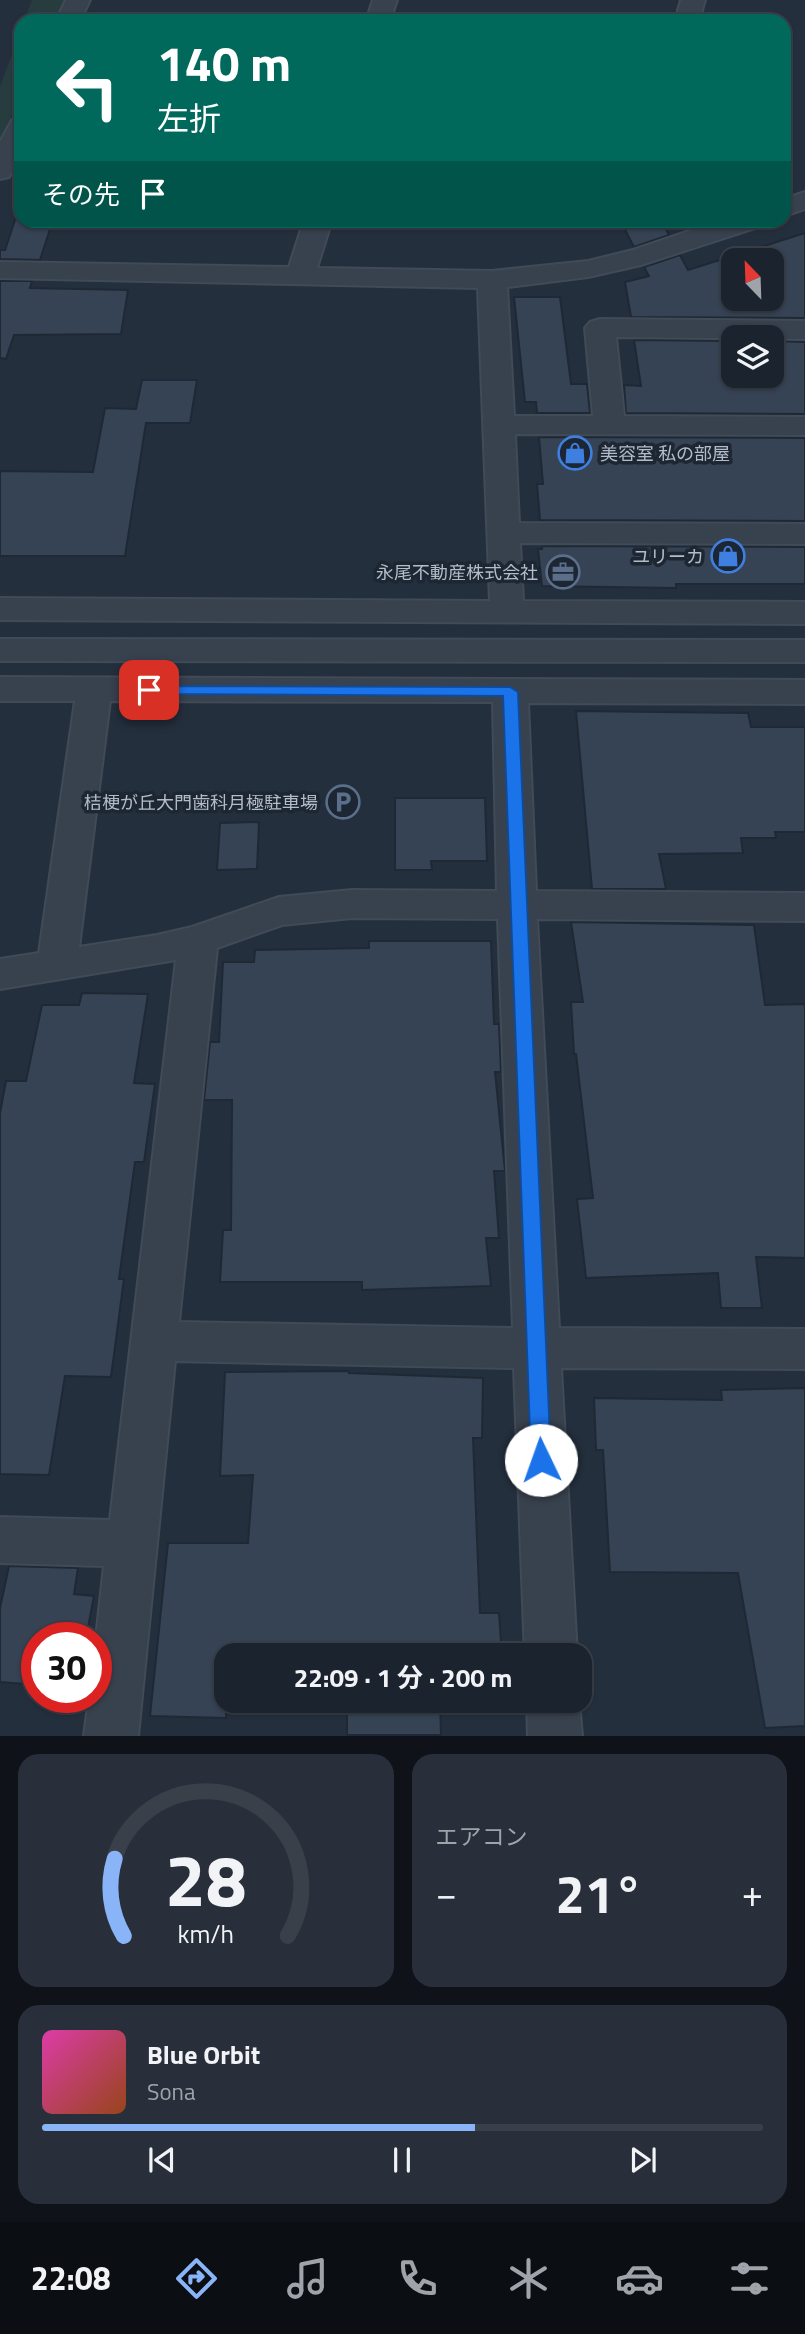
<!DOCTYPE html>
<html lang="ja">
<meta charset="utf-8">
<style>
body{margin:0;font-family:"Titillium Web","Noto Sans JP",sans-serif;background:#282f3a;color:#f1f3f6;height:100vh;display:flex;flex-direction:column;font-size:26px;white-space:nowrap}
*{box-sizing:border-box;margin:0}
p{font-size:23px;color:#a0a4aa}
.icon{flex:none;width:38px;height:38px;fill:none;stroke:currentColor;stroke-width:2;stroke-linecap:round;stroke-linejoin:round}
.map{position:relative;height:1736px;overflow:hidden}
.panel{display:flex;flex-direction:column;gap:18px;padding:18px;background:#0f1319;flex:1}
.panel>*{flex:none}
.hud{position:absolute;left:14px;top:14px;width:777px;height:214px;border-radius:21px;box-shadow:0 2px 5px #0004,0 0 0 2px #39404a;background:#00695c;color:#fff;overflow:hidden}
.needle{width:46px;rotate:337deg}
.fabs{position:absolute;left:721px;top:248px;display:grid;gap:14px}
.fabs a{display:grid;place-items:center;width:63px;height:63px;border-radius:14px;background:#1b232e;box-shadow:0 2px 5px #0004,0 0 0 2px #39404a;font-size:35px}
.speed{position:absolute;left:21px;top:1622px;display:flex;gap:14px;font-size:35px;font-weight:700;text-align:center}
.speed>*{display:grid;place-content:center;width:91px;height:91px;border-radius:50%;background:#1b232e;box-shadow:0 2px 5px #0004,0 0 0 2px #39404a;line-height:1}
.speed .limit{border:10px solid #d22;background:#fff;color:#111}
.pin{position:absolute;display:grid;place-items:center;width:60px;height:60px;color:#fff;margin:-30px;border-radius:14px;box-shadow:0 4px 10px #0006}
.me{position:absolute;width:77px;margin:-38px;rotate:357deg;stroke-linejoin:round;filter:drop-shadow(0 0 5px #0008)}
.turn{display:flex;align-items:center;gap:24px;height:147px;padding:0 28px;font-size:32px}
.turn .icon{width:91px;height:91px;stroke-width:2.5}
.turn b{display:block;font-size:49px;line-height:60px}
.then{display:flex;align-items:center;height:66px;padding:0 28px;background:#0003;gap:14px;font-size:26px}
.big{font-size:52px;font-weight:700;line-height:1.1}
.panel .card{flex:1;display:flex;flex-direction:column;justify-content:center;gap:10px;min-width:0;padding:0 24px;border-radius:21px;background:#282f3a}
.panel .dial{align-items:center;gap:0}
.dial svg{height:182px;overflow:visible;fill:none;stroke:#39404a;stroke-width:7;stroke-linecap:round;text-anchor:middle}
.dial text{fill:#f1f3f6;stroke:none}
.song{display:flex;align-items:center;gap:21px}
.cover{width:84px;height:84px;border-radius:10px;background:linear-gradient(135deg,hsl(320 70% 55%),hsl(20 70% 35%))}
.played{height:7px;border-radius:4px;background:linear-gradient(90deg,#8ab4f8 60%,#39404a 60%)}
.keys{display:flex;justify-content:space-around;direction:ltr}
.heat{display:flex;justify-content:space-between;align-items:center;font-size:38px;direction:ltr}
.panel .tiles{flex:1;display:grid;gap:18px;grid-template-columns:1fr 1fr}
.card:last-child{grid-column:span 2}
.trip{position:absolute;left:214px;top:1643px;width:378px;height:70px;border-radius:21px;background:#1b232e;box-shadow:0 2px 5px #0004,0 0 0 2px #39404a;font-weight:700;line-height:70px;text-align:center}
.tab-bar{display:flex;height:112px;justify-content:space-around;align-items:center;background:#0b0e12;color:#a0a4aa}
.tab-bar .icon{width:49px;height:49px}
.tab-bar .current{color:#8ab4f8}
.tab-bar b{font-size:32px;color:#f1f3f6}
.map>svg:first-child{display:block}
.green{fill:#263c3f}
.building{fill:#364354;stroke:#1f2835;stroke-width:2;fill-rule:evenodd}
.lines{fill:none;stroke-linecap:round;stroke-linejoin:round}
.minor-casing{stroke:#414a57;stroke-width:4}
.minor{fill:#38414e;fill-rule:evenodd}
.route{fill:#1a73e8;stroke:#114b97;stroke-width:2}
.labels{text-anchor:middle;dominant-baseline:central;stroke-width:7;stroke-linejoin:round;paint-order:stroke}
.poi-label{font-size:18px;fill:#b4bcc9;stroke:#1d2633;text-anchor:end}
</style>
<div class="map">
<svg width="805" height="1736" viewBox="0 0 805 1736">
<rect width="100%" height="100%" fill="#242f3e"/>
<path class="green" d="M32,0H68L57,21H24Z
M21,30V96L0,139V87Z"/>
<path class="building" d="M15,220H53L40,260L0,259V250H5Z
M620,220H661L669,235L634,247Z
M805,233V318L631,317L625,282L649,276L644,267L680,255L688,270ZM733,261H772V299H733Z
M0,281H32L30,288L128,290L121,334L14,335L6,359L0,358Z
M514,297H560L571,384H587L590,413H537L536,402H525Z
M634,340L733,341V376H772V341L805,342V414L626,413L624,385L641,386Z
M142,380H197L190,423H146L125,556H0V471L93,472L105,408L136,409Z
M539,437L805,438V521L540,520L537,484H543Z
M542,546L805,547V584H676V588L542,586L538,549H542Z
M576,711L748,713L751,727H805V832H775L776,838H741L743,853L659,854L666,889H592Z
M395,798H485L487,861H431L432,870H395Z
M259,822L257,869L217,870L220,823Z
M571,922L754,925L765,1005L805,1004V1258L756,1257L762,1308H721L718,1273L586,1278L577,1199L593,1198L576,1054H574L571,1002H583Z
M369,941H491L494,1024H499L501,1072H495L505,1171H494L499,1238H486L491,1286L362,1290V1282H220L223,1230H231L232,1100H204L210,1042H219L223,962H254L255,950L369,948Z
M82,993L148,994L134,1083L155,1084L144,1162H135L119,1279H124L111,1377L65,1376L49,1475L0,1474V1113L6,1081H26L42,1005H79Z
M349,1371V1373L483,1378L482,1438H473L480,1613H499L502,1656H226V1718L150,1716L168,1543H248L253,1475L220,1476L225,1372Z
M805,1388V1726L765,1728L738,1573L610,1572L603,1450H596L594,1398L722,1400L721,1390Z
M9,1566L78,1568L74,1594L94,1596L86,1638H37V1685L0,1682V1608Z
M347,1701H440L441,1735H347Z"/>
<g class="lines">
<defs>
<path id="minor" d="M66,0H90L80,21H56Z
M373,0H397L390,21H366Z
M681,0H705L699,21H675Z
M21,117V154L9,177L0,179V142L12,120Z
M805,192V209L784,216V199Z
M304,220H332L317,268L492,271L588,261L633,250L722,220H764L761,226L641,265L588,277L507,287L514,416H593L585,328L590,322L600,319L805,321V339L616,337L624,416L805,417V435L515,434L519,523L805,524V544L520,543L523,601L805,602V624L0,620V598L490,601L478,288L0,278V262L289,267Z
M0,639L805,640V662L0,661Z
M0,677L805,680V704L528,703L536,891L805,893V921L537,919L559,1328L805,1329V1369L561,1368L577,1656H525L514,1368L175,1361L138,1736H84L89,1698H96V1638L104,1566L0,1563V1517L110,1520L176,960L0,989V959L39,953L75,701H0ZM110,701L493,702L497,891L352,890L279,897L192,927L157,935L79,947ZM352,918L498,919L513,1328L179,1322L217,948L282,925Z
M527,1701H579L582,1736H528Z"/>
</defs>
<use href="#minor" class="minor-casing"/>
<use href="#minor" class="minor"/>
</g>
<path class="route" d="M149,686L510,687L518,692L551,1460L548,1466L541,1469L534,1466L531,1460L503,696L144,694L142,690Z"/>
<defs>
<symbol id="shop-ring" viewBox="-11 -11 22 22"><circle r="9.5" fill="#1d2633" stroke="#3f7fe0" stroke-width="1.5"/><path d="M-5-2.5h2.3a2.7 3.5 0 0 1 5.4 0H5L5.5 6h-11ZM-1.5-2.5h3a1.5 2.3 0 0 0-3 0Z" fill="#3f7fe0"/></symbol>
<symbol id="office-ring" viewBox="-11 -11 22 22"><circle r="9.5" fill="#1d2633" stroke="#5c6f8a" stroke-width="1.5"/><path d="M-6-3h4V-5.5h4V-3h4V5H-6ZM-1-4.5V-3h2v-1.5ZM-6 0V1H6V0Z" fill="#5c6f8a"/></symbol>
<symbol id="parking-ring" viewBox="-11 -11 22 22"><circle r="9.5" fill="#1d2633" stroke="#5c6f8a" stroke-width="1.5"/><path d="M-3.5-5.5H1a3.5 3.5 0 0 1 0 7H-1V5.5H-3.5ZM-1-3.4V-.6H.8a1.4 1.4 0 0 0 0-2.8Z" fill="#5c6f8a"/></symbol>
</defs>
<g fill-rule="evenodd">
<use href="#shop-ring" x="556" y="434" width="38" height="38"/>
<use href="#shop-ring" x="709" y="537" width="38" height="38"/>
<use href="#office-ring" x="544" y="553" width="38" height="38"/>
<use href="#parking-ring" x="324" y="783" width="38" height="38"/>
</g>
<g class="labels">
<g class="poi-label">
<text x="600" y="453" text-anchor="start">美容室 私の部屋</text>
<text x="704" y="556">ユリーカ</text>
<text x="538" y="572">永尾不動産株式会社</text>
<text x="318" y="802">桔梗が丘大門歯科月極駐車場</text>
</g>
</g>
</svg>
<div class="fabs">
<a><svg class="needle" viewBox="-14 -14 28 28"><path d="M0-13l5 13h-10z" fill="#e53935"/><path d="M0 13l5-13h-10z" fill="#a0a4aa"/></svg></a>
<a><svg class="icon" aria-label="layers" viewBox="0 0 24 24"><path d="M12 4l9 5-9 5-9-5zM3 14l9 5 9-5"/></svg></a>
</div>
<div class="speed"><div class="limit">30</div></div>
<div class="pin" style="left:149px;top:690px;background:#d93025"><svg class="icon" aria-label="arrive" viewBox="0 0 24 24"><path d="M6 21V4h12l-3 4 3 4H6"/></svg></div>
<svg class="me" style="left:541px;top:1460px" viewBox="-20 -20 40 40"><circle r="19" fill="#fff"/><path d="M0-13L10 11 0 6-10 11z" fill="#1a73e8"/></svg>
<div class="trip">22:09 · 1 分 · 200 m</div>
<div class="hud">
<div class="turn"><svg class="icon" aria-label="left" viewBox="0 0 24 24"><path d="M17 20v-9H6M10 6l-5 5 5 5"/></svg><div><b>140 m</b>左折</div></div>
<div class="then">その先<svg class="icon" aria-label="arrive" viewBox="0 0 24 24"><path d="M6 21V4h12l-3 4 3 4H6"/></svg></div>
</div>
</div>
<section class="panel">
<div class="tiles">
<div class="card dial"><svg viewBox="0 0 100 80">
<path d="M14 69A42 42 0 1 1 86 69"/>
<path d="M14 69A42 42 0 0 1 10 35" stroke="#8ab4f8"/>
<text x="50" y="56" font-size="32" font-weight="700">28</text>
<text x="50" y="72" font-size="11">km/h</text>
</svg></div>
<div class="card"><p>エアコン</p>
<div class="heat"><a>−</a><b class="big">21°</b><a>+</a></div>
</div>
<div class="card">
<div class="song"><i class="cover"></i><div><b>Blue Orbit</b><p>Sona</p></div></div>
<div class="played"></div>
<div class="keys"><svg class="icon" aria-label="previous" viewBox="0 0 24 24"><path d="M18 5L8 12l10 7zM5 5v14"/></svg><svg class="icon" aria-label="pause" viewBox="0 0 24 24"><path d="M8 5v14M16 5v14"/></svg><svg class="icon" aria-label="next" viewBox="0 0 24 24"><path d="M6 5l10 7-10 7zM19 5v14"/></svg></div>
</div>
</div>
</section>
<nav class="tab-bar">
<b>22:08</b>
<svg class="icon current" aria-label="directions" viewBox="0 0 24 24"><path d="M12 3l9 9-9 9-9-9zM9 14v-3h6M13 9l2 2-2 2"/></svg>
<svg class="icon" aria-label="music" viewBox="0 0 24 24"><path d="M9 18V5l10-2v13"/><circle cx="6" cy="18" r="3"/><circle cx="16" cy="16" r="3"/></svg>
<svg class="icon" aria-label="phone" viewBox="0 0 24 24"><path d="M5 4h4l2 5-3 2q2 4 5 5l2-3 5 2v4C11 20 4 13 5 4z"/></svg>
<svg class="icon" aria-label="climate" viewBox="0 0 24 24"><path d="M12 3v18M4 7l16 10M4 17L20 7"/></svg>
<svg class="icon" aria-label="car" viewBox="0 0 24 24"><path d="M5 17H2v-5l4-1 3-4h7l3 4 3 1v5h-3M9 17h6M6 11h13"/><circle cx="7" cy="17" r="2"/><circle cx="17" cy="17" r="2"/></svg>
<svg class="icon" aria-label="filters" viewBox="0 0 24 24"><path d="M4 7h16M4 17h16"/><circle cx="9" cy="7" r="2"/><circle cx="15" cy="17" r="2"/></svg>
</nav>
